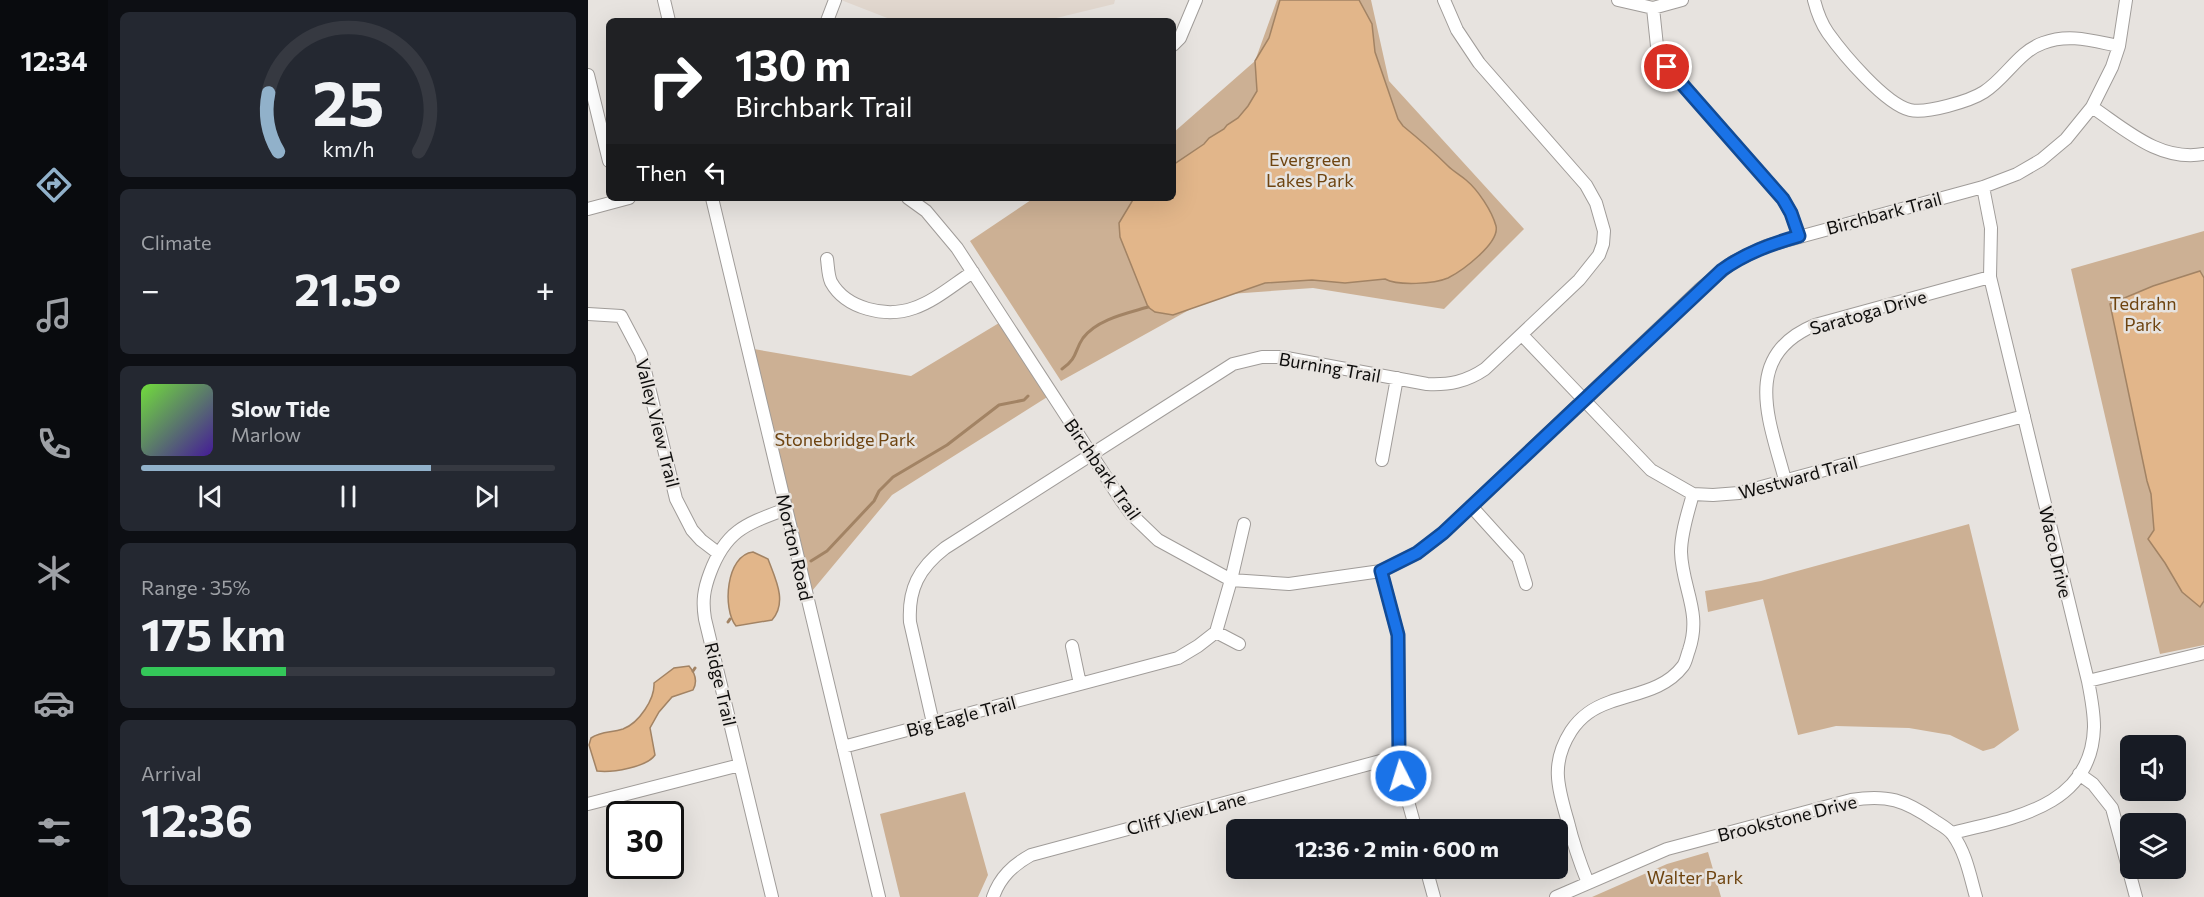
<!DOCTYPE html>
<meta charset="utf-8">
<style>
body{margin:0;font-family:Commissioner,sans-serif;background:#242831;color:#f1f3f6;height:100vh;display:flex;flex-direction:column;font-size:22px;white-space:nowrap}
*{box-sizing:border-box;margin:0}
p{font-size:20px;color:#9ea1a6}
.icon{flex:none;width:33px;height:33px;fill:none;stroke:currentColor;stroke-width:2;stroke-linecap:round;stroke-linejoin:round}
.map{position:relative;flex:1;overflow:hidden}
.panel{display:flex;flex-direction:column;gap:12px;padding:12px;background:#0d0f14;width:480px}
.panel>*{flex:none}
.guide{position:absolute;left:18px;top:18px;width:570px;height:183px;border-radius:9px;box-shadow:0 6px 24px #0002;background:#202124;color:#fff;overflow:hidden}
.controls{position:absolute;left:1532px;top:735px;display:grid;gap:12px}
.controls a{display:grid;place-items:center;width:66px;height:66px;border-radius:9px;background:#171b24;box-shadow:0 6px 24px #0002;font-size:30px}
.speed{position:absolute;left:18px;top:801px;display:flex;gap:12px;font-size:30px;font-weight:700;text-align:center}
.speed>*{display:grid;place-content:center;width:78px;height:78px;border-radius:50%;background:#171b24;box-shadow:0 6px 24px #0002;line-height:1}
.speed .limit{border:3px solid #111;border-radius:9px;background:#fff;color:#111}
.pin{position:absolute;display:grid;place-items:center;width:51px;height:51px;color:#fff;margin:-26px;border:3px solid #fff;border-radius:50%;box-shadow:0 2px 6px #0007}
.me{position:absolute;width:66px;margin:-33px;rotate:355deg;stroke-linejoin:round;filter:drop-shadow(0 0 4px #0008)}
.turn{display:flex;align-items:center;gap:21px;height:126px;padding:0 30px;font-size:27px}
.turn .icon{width:78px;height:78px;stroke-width:2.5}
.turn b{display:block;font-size:42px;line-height:51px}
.then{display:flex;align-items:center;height:57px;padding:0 30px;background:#0003;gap:12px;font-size:22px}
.big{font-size:45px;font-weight:700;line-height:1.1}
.panel .tile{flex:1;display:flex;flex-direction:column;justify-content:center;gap:9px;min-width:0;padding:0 21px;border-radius:9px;background:#242831}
.panel .dial{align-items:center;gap:0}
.dial svg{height:156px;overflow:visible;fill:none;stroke:#363941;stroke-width:7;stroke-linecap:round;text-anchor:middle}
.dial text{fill:#f1f3f6;stroke:none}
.song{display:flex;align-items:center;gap:18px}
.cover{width:72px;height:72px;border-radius:9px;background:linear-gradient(135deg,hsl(100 70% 55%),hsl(260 70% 35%))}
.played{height:6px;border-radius:3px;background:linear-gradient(90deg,#91b1ca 70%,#363941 70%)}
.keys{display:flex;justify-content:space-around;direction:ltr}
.heat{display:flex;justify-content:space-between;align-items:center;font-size:33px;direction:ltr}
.charge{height:9px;border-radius:4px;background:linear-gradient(90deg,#34c759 35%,#363941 0)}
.trip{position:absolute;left:638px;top:819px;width:342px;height:60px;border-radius:9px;background:#171b24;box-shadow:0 6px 24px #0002;font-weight:700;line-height:60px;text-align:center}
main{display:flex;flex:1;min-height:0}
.tab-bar{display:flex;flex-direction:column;width:108px;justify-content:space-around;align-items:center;background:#090b0e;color:#9ea1a6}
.tab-bar .icon{width:42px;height:42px}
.tab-bar .active{color:#91b1ca}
.tab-bar b{font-size:27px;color:#f1f3f6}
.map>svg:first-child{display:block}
.built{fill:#e1d7ce}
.green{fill:#ccb094}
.water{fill:#e2b68a;stroke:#a28364;stroke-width:1.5}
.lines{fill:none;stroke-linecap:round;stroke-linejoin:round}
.stream{stroke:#a28364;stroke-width:3}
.street-casing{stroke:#a09c99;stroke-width:14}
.street{stroke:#fff;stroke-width:12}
.route-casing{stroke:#114b97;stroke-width:15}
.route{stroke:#1a73e8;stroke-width:10}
.labels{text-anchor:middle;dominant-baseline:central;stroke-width:5;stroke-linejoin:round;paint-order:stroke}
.park-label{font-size:18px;fill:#6e4410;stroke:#e7e3df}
.street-label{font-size:18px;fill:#0e0d0c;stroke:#e7e3df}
</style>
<main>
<nav class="tab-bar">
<b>12:34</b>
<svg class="icon active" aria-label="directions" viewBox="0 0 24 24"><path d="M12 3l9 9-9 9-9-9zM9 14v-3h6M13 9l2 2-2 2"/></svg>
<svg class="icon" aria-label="music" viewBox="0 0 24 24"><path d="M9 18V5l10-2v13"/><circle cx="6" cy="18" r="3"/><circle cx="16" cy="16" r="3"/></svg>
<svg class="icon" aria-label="phone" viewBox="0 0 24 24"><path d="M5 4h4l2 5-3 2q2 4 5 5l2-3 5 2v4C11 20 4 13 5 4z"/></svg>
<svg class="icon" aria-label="climate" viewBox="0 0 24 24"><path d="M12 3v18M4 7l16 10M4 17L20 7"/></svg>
<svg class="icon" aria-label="car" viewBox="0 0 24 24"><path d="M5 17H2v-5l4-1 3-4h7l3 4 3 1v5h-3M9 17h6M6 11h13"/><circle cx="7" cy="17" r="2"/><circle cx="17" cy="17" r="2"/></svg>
<svg class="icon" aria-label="filters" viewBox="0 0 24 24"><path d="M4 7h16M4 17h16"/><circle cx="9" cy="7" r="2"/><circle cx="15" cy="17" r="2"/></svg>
</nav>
<section class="panel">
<div class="tile dial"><svg viewBox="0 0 100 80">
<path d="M14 69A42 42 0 1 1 86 69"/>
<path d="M14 69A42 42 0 0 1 9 39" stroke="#91b1ca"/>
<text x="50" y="56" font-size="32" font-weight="700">25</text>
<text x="50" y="72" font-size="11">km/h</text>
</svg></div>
<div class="tile"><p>Climate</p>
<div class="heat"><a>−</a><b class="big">21.5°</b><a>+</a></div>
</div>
<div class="tile">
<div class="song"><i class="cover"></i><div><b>Slow Tide</b><p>Marlow</p></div></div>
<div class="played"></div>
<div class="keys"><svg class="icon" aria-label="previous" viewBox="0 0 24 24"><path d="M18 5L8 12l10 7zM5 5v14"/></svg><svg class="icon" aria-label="pause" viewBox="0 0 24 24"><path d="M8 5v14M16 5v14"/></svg><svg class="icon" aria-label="next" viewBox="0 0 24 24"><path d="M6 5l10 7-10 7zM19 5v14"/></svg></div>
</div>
<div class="tile"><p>Range · 35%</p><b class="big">175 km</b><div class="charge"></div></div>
<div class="tile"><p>Arrival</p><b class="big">12:36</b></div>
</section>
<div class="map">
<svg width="1616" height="897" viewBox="0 0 1616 897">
<rect width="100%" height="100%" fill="#e7e3df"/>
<path class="built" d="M253,0H527L526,4L456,21H307Z"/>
<path class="green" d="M689,0H783L801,81L936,229L856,309L725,288L628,295L473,381L382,241L446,198H585V133L667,61Z
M1616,231V645L1572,654L1483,269Z
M416,320L464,394L304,495L219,597L160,348L323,376Z
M1381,524L1431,730L1406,748L1395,751L1362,735L1321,728L1248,726L1210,735L1175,599L1120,612L1117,591L1173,581Z
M377,792L400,875L390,897H312L292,814Z
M1120,852L1133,897H1004L1079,864Z"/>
<path class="water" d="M692,0H771L784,24L787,52L810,119L815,126C831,139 846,152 860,166C865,171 872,175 878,180C890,190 904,211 908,226C912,243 874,271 860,278C846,284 810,286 797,279L757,283L724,280L677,283L585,315L567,312L560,307L532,237L531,223L546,198H585V165L616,144L621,138L636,129L639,125L650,118L660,106L669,91L667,61L681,38Z
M1612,271L1616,278V601L1612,607L1594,592L1577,563L1560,539L1566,530L1563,494L1559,481L1522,304L1565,286Z
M165,552L180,559C187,578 200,602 184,620L148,626C134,609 138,555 165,552Z
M101,666C107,673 110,681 105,690L84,697L71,712L62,728L67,755C59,767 24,773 9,771L1,745L3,738C14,731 23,733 35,729C51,723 67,699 66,683L86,668Z"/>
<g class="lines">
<path class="stream" d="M474,369C490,358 486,351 495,338C509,319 540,313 560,307
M223,561L239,551L286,501L291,491L305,477L359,445L411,405L436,400L440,396
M140,622L142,619
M105,671L107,668"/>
<defs>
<path id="street" d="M76,0L81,21
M1030,0L1065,8L1094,0
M1226,0C1229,12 1233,23 1240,33C1255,54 1297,104 1322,110C1338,114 1382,101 1396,92C1418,78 1430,52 1455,43C1481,33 1505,41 1531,46
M1065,8L1069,46L1079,67L1195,199L1203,213L1211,236
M239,21L247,0
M585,45L592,38L608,0
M0,75L21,161
M1504,107C1538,130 1572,162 1616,154
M124,198L291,897
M320,198L338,211L369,248L533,500L544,515L570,540L643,580L701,584L793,571L829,553L855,533L1111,290L1145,262L1178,246L1395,187L1429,174L1453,160L1478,139L1504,107L1524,67L1531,46L1538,0
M0,209L41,198
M239,259C240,266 240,275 243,282C258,309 298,318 326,308C347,301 366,284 385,272
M0,314L33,316L53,354L88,499L104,530L113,540L130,553
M934,335L1063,470L1105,494L1125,495L1151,493L1436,416
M794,460L809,378
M1197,480C1182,422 1152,356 1227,325L1402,277
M883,506L930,558L938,584
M793,571L810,635L811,756L813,776L828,830
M628,632L643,580L656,524
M484,646L492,684
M1500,681L1616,653
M345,723L322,622C320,589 331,568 357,548L645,364L674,357H693L839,384C861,385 878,382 897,369L991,280L1011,255L1015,244L1016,231L1008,203L998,185L891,63L869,30L856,0
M255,747L590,658L610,646L628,632L651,644
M1491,774L1505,784L1524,808L1548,897
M0,804L152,765
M1364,833C1425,818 1504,807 1506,727C1506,711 1503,696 1500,681L1402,277L1403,228L1395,187
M838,868L846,897
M1000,883C992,863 985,843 980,822C970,787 962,764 983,731C993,716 1005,708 1022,702C1047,693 1077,690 1095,666C1098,662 1099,655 1101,650C1114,612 1094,588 1093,552C1093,533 1100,512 1105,494
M184,897L117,619C114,601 116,589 122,573C138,530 158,524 198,509
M405,897C412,877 425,865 443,855L811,756
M968,897L1079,849L1263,800C1299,794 1317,800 1347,821C1353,825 1361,829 1365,835C1378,853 1382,876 1388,897"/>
</defs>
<use href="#street" class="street-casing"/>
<use href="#street" class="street"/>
</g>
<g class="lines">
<defs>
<path id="route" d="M813,776L811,756L810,635L793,571L829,553L855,533L1134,270C1158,253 1183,244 1211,236L1203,213L1195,199L1079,67"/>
</defs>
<use href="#route" class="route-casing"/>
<use href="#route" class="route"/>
</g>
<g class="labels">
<g class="park-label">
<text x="722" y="159">Evergreen<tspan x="722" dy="21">Lakes Park</tspan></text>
<text x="1555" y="303">Tedrahn<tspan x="1555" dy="21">Park</tspan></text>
<text x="257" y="439">Stonebridge Park</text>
<text x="1107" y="877">Walter Park</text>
</g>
<g class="street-label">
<text transform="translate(1296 213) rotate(-15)">Birchbark Trail</text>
<text transform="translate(1280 312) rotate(-16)">Saratoga Drive</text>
<text transform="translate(742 367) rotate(10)">Burning Trail</text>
<text transform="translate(70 423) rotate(76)">Valley View Trail</text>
<text transform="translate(515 469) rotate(55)">Birchbark Trail</text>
<text transform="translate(1210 477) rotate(-15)">Westward Trail</text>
<text transform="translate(207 547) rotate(77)">Morton Road</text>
<text transform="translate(1468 552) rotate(77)">Waco Drive</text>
<text transform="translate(133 684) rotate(77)">Ridge Trail</text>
<text transform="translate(373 716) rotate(-15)">Big Eagle Trail</text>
<text transform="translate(598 813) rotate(-15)">Cliff View Lane</text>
<text transform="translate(1199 818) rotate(-14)">Brookstone Drive</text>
</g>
</g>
</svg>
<div class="controls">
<a><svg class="icon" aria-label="sound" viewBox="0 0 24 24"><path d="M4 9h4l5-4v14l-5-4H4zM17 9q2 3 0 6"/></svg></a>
<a><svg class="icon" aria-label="layers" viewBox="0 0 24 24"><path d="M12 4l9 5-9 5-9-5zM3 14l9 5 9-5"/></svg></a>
</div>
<div class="speed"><div class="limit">30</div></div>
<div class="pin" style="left:1079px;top:67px;background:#d93025"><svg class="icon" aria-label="arrive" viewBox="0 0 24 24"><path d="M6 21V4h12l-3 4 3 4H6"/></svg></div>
<svg class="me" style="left:813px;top:776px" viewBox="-20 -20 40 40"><circle r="17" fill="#1a73e8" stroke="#fff" stroke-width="3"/><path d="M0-11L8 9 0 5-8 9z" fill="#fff"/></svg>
<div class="trip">12:36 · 2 min · 600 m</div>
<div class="guide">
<div class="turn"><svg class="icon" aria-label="right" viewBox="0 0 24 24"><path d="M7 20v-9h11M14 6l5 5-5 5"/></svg><div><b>130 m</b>Birchbark Trail</div></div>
<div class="then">Then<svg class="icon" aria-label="left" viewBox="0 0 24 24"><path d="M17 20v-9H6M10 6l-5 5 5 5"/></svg></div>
</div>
</div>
</main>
